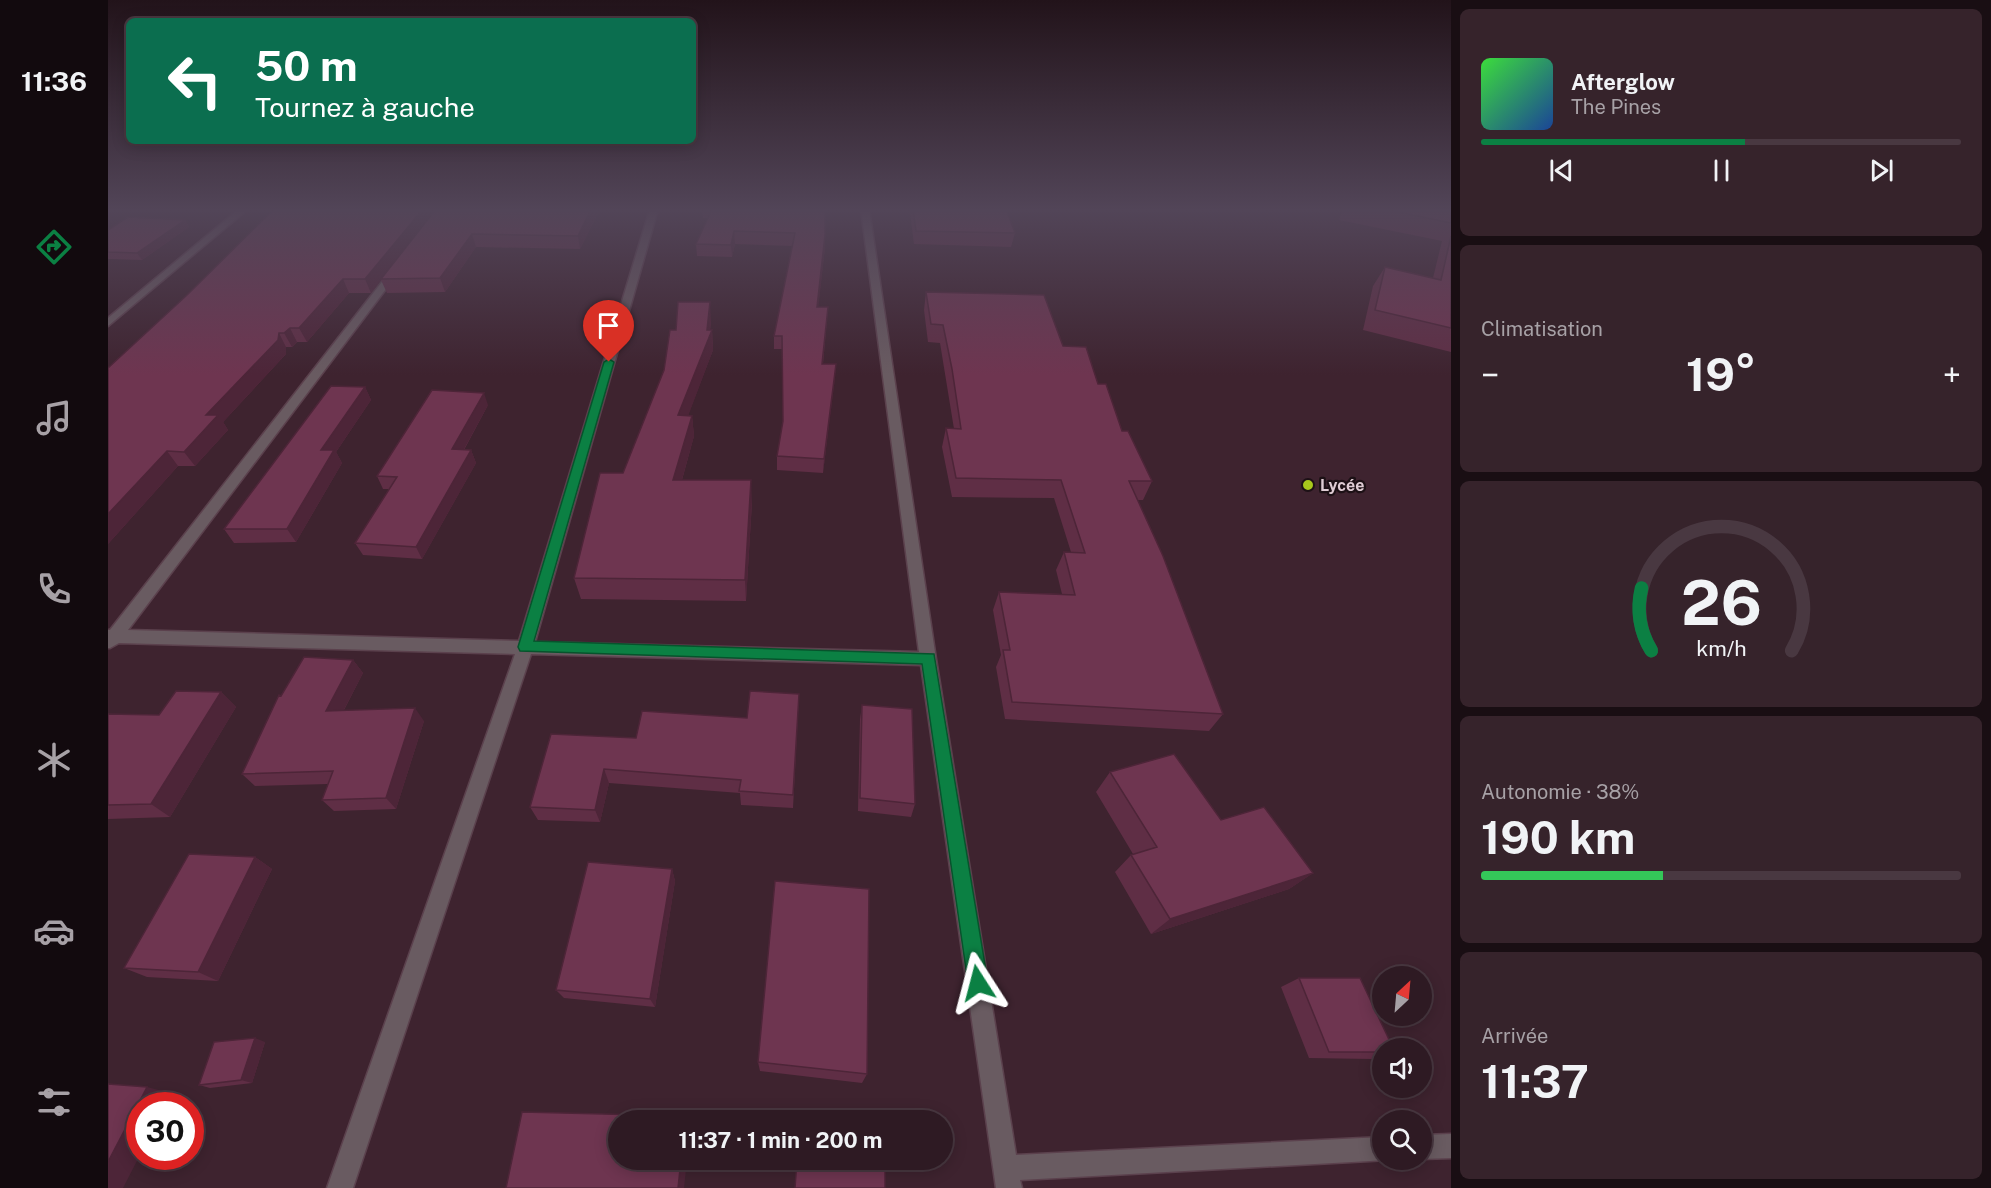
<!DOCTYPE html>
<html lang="fr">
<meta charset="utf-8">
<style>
body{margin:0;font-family:"Public Sans",sans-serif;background:#36232b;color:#f1f3f6;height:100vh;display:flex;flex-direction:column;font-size:22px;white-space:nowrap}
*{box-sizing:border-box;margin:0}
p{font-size:20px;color:#a7a1a6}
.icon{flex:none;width:33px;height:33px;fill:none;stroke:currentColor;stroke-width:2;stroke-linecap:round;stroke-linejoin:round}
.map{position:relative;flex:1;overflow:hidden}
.panel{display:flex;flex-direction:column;gap:9px;padding:9px;background:#190e13;width:540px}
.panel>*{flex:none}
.hud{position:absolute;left:18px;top:18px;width:570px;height:126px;border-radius:9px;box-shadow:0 3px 15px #0003,0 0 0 2px #493841;background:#0b6e4f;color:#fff;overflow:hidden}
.needle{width:39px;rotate:26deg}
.fabs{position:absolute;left:1264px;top:966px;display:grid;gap:12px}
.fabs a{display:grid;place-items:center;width:60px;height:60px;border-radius:50%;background:#2e1a23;box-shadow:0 3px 15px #0003,0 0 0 2px #493841;font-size:30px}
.speed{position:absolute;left:18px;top:1092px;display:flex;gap:12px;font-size:30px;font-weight:700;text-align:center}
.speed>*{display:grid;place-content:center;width:78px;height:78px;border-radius:50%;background:#2e1a23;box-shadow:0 3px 15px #0003,0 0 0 2px #493841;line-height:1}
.speed .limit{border:9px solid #d22;background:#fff;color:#111}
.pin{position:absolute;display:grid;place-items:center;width:51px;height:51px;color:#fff;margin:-62px -26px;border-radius:50% 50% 50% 0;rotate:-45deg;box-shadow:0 0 6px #0007}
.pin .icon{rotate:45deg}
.me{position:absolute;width:66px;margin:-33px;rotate:351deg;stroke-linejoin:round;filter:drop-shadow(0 0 4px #0008)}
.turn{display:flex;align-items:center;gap:21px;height:126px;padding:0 30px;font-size:27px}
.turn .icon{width:78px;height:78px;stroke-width:2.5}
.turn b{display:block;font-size:42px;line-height:51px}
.big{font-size:45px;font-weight:700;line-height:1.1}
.panel .tile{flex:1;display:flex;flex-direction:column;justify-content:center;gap:9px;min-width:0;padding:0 21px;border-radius:9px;background:#36232b}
.panel .dial{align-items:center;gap:0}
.dial svg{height:156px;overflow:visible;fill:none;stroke:#493841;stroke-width:7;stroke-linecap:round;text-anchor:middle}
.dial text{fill:#f1f3f6;stroke:none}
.song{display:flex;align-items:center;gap:18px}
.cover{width:72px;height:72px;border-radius:9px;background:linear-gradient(135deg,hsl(120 70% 55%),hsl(220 70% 35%))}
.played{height:6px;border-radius:3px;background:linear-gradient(90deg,#0b8043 55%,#493841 55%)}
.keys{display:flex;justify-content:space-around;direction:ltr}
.heat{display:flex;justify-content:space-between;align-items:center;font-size:33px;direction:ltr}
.charge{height:9px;border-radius:4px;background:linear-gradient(90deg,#34c759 38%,#493841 0)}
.trip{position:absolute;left:500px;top:1110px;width:345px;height:60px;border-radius:30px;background:#2e1a23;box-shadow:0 3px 15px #0003,0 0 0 2px #493841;font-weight:700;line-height:60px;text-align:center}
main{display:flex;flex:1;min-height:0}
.dock{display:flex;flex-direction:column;width:108px;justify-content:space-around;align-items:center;background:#120a0e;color:#a7a1a6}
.dock .icon{width:42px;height:42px}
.dock .current{color:#0b8043}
.dock b{font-size:27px;color:#f1f3f6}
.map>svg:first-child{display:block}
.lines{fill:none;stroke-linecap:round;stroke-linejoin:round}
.street-casing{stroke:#5b414d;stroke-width:3}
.street{fill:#695b61;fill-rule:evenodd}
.wall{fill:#5f2e45}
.shaded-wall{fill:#4d2538}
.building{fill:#6e3550;stroke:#4d2538;stroke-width:1.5}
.route{fill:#0b8043;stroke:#07532c;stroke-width:1.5}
.poi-dot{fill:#a8c71c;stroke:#1d1116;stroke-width:2}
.labels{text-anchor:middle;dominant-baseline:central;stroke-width:4.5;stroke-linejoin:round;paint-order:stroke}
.poi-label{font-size:16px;font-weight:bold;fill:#dfccd4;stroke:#1d1116;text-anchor:start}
</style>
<main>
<nav class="dock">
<b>11:36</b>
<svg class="icon current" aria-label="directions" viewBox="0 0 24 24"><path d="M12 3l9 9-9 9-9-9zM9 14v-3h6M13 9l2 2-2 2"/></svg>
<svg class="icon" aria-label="music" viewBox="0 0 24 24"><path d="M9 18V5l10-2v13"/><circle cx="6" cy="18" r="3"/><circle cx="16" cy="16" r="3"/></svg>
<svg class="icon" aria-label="phone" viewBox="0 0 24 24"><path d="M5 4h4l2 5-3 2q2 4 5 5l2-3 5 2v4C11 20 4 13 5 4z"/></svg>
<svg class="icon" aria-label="climate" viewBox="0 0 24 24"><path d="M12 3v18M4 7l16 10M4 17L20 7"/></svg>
<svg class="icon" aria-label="car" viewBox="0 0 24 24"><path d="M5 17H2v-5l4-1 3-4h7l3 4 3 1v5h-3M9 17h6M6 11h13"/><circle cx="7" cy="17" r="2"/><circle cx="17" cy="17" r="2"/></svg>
<svg class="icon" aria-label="filters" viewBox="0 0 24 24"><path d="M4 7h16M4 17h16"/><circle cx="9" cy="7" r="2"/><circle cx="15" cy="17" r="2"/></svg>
</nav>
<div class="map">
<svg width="1343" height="1188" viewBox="0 0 1343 1188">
<rect width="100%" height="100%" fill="#3e232f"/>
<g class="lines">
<defs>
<path id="street" d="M131,209H140L0,326V318Z
M542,209H550L427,642L811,652L753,209H761L828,659L908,1155L1275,1137V1160H1280L912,1180L914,1188H888L813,665L423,654L245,1188H219L407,654L11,643L2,648H0V630H2L284,269L287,268L292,271L290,273L20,630L411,641Z
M1343,1134V1158L1314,1159V1135Z"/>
</defs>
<use href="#street" class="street-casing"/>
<use href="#street" class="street"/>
</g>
<path class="wall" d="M166,209H492L472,249L368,247L337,292L279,293L273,280L263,293H241L199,342H189L184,347H178V354L115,422L120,430L87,466H70L0,544L79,295Z
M594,209H717V247L710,307H720L715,364H728L715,473L669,470V456L675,422L674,349H666V336L684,246L627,244L624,257L589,256L588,244L600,218H595Z
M802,209H898L907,233L903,247L806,244L802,213Z
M1235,209H1343V352L1255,330L1265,286L1277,267L1325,278L1334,241L1231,220Z
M77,220L81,227L34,260L0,259V230Z
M818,292L955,346L990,384L1014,431L1044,481L1035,500H1029L1115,714L1101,731L897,719L888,667L893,655L885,610L891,592L954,594L948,570L956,552H963L946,498L844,497L834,447L838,428L846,429L832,343L820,342L816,310Z
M603,321L602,330H604L605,350L580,415L584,416L586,436L574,480L644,502L638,601L473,599L466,578L515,473L556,370L568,330Z
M257,387L263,400L228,452L234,463L188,542L126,543L116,529Z
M380,405L356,450H363L368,463L314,559L255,555L247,543L281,489H275L269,476Z
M245,660L255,673L236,710L316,721L288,809L226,811L214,800L220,784L147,786L134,774L173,696Z
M113,692L128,707L62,817L0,819V714L51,715Z
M691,694L685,808L633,805L632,793L501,783L492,822L430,820L422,807L528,738L639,718Z
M754,705L807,804L803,817L750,811L752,719Z
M1002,772L1113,820L1205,873L1181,889L1043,934L1007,872L1023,855L1025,854L988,792Z
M147,857L164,869L110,981L39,977L16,968Z
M564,869L567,881L547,1007L456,998L448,990Z
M1191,978L1275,1048V1056L1264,1059L1201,1058L1173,987Z
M157,1042L144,1083L102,1088L91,1085Z
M650,1062L759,1074L754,1083L652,1071Z"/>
<path class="shaded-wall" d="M315,209H329L263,293L257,279Z
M483,209H492L472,249L470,236Z
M77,220L81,227L34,260L29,253Z
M626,231L627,244L624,257L623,245Z
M364,234L368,247L337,292L332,278Z
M717,235V247L709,320V307Z
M235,279L241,293L199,342L191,328Z
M602,302L603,321L602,334L604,330L605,350L573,435L570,415L599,330Z
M182,328L189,342L184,347L176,333Z
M171,333L178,347V354L115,422L120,430L87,466L76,452L98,415Z
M728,364L727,378L715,473L716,459Z
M257,387L263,400L228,452L234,463L188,542L179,529L213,450Z
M376,393L380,405L349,462L344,449Z
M584,416L586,436L568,501L565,480Z
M363,450L368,463L314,559L308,547Z
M59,451L70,466L0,544V514Z
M643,480L644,502L638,601L637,580Z
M245,660L255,673L229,723L218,711Z
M113,692L128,707L62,817L43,804Z
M307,708L316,721L288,809L278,798Z
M496,769L501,783L492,822L487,810Z
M147,857L164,869L110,981L90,972Z
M564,869L567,881L547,1007L542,999Z
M1205,873L1181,889L1043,934L1062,919Z
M147,1038L157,1042L144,1083L133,1080Z
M39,1087L62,1093L56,1106H32V1155L15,1188H0V1162Z
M573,1160H579L576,1188H570Z"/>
<path class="building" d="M166,209H315L257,279H235L191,328H182L176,333H171L170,340L98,415H110L76,452L59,451L0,514V368L79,295Z
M328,209H483L470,236L364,234L332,278L273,279Z
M604,209H717V235L709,307H720L714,364H728L716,459L669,456L675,421L674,336H666L687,233L626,231L623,245L588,244Z
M805,209H898L907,233L808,231Z
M1276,209H1343V223Z
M20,217L77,220L29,253L0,252V230Z
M1343,236V328L1267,310L1277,267L1333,280Z
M818,292L936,295L955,346L978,347L990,384H998L1014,431H1020L1044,481H1021L1055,556L1115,714L904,702L895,650H902L891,592L967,595L956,552L977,553L953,480L848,478L838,428L853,429L844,369L835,325L823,324Z
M570,302H602L599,330H604L570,415L584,416L565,480H643L637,580L466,578L492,473H515L556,370L562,330H568Z
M223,386L257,387L213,450H226L179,529H116Z
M324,390L376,393L344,449L363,450L308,547L247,543L289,477L269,476Z
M196,657L245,660L218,711L307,708L278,798L214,800L225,771L134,774L171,695L173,696Z
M68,691L113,692L43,804L0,805V714L51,715Z
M642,691L691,694L685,795L631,791L633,780L496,769L487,810L422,807L443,734L528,738L534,711L639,718Z
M754,705L804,709L807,804L752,798Z
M1066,754L1113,820L1156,807L1205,873L1062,919L1023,855L1049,847L1002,772Z
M81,854L147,857L90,972L16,968Z
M480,862L564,869L542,999L448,990Z
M667,881L761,889L759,1074L650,1062Z
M1191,978H1252L1285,1048H1275V1052H1221Z
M147,1038L133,1080L91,1085L106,1042Z
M0,1084L39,1087L0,1162Z
M414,1112L576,1116V1120H510V1160H573L570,1188H398Z
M689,1160H777V1188H687Z"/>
<linearGradient id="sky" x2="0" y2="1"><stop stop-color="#22131a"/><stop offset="0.56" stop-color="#524558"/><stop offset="1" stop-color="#524558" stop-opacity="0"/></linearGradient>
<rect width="1343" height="375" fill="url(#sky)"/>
<path class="route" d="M501,359L506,362L426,641L826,654L880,983L877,990L870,993L863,990L860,983L814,664L412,651L410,647L496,362Z"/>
<circle class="poi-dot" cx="1200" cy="485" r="6"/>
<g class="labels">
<g class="poi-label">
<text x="1212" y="485">Lycée</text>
</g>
</g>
</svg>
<div class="fabs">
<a><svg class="needle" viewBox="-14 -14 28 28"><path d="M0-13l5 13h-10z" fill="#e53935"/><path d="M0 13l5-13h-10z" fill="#a7a1a6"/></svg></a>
<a><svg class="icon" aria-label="sound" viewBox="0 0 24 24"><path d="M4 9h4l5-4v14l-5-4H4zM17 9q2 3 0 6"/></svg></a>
<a><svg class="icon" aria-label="search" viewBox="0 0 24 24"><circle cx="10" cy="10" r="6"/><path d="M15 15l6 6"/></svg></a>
</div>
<div class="speed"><div class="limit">30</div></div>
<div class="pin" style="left:501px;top:362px;background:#d93025"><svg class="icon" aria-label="arrive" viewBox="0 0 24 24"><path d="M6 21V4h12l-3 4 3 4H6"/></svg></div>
<svg class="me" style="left:870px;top:983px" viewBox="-20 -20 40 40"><path d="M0-17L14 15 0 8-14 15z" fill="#0b8043" stroke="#fff" stroke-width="4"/></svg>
<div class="trip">11:37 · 1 min · 200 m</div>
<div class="hud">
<div class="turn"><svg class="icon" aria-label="left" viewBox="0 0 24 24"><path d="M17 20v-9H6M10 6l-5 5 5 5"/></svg><div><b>50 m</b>Tournez à gauche</div></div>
</div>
</div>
<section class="panel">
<div class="tile">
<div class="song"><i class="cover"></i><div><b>Afterglow</b><p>The Pines</p></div></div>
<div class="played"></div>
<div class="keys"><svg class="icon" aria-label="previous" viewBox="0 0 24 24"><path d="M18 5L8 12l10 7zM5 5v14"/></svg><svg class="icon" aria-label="pause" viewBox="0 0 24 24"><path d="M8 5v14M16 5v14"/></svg><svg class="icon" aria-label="next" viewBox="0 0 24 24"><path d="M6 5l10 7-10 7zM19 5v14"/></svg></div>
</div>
<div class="tile"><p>Climatisation</p>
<div class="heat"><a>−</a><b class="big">19°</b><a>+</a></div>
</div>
<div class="tile dial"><svg viewBox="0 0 100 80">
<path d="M14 69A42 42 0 1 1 86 69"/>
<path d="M14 69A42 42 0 0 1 9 37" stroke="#0b8043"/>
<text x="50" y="56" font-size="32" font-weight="700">26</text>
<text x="50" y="72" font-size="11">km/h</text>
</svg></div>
<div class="tile"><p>Autonomie · 38%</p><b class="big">190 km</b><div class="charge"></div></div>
<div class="tile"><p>Arrivée</p><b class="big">11:37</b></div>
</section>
</main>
